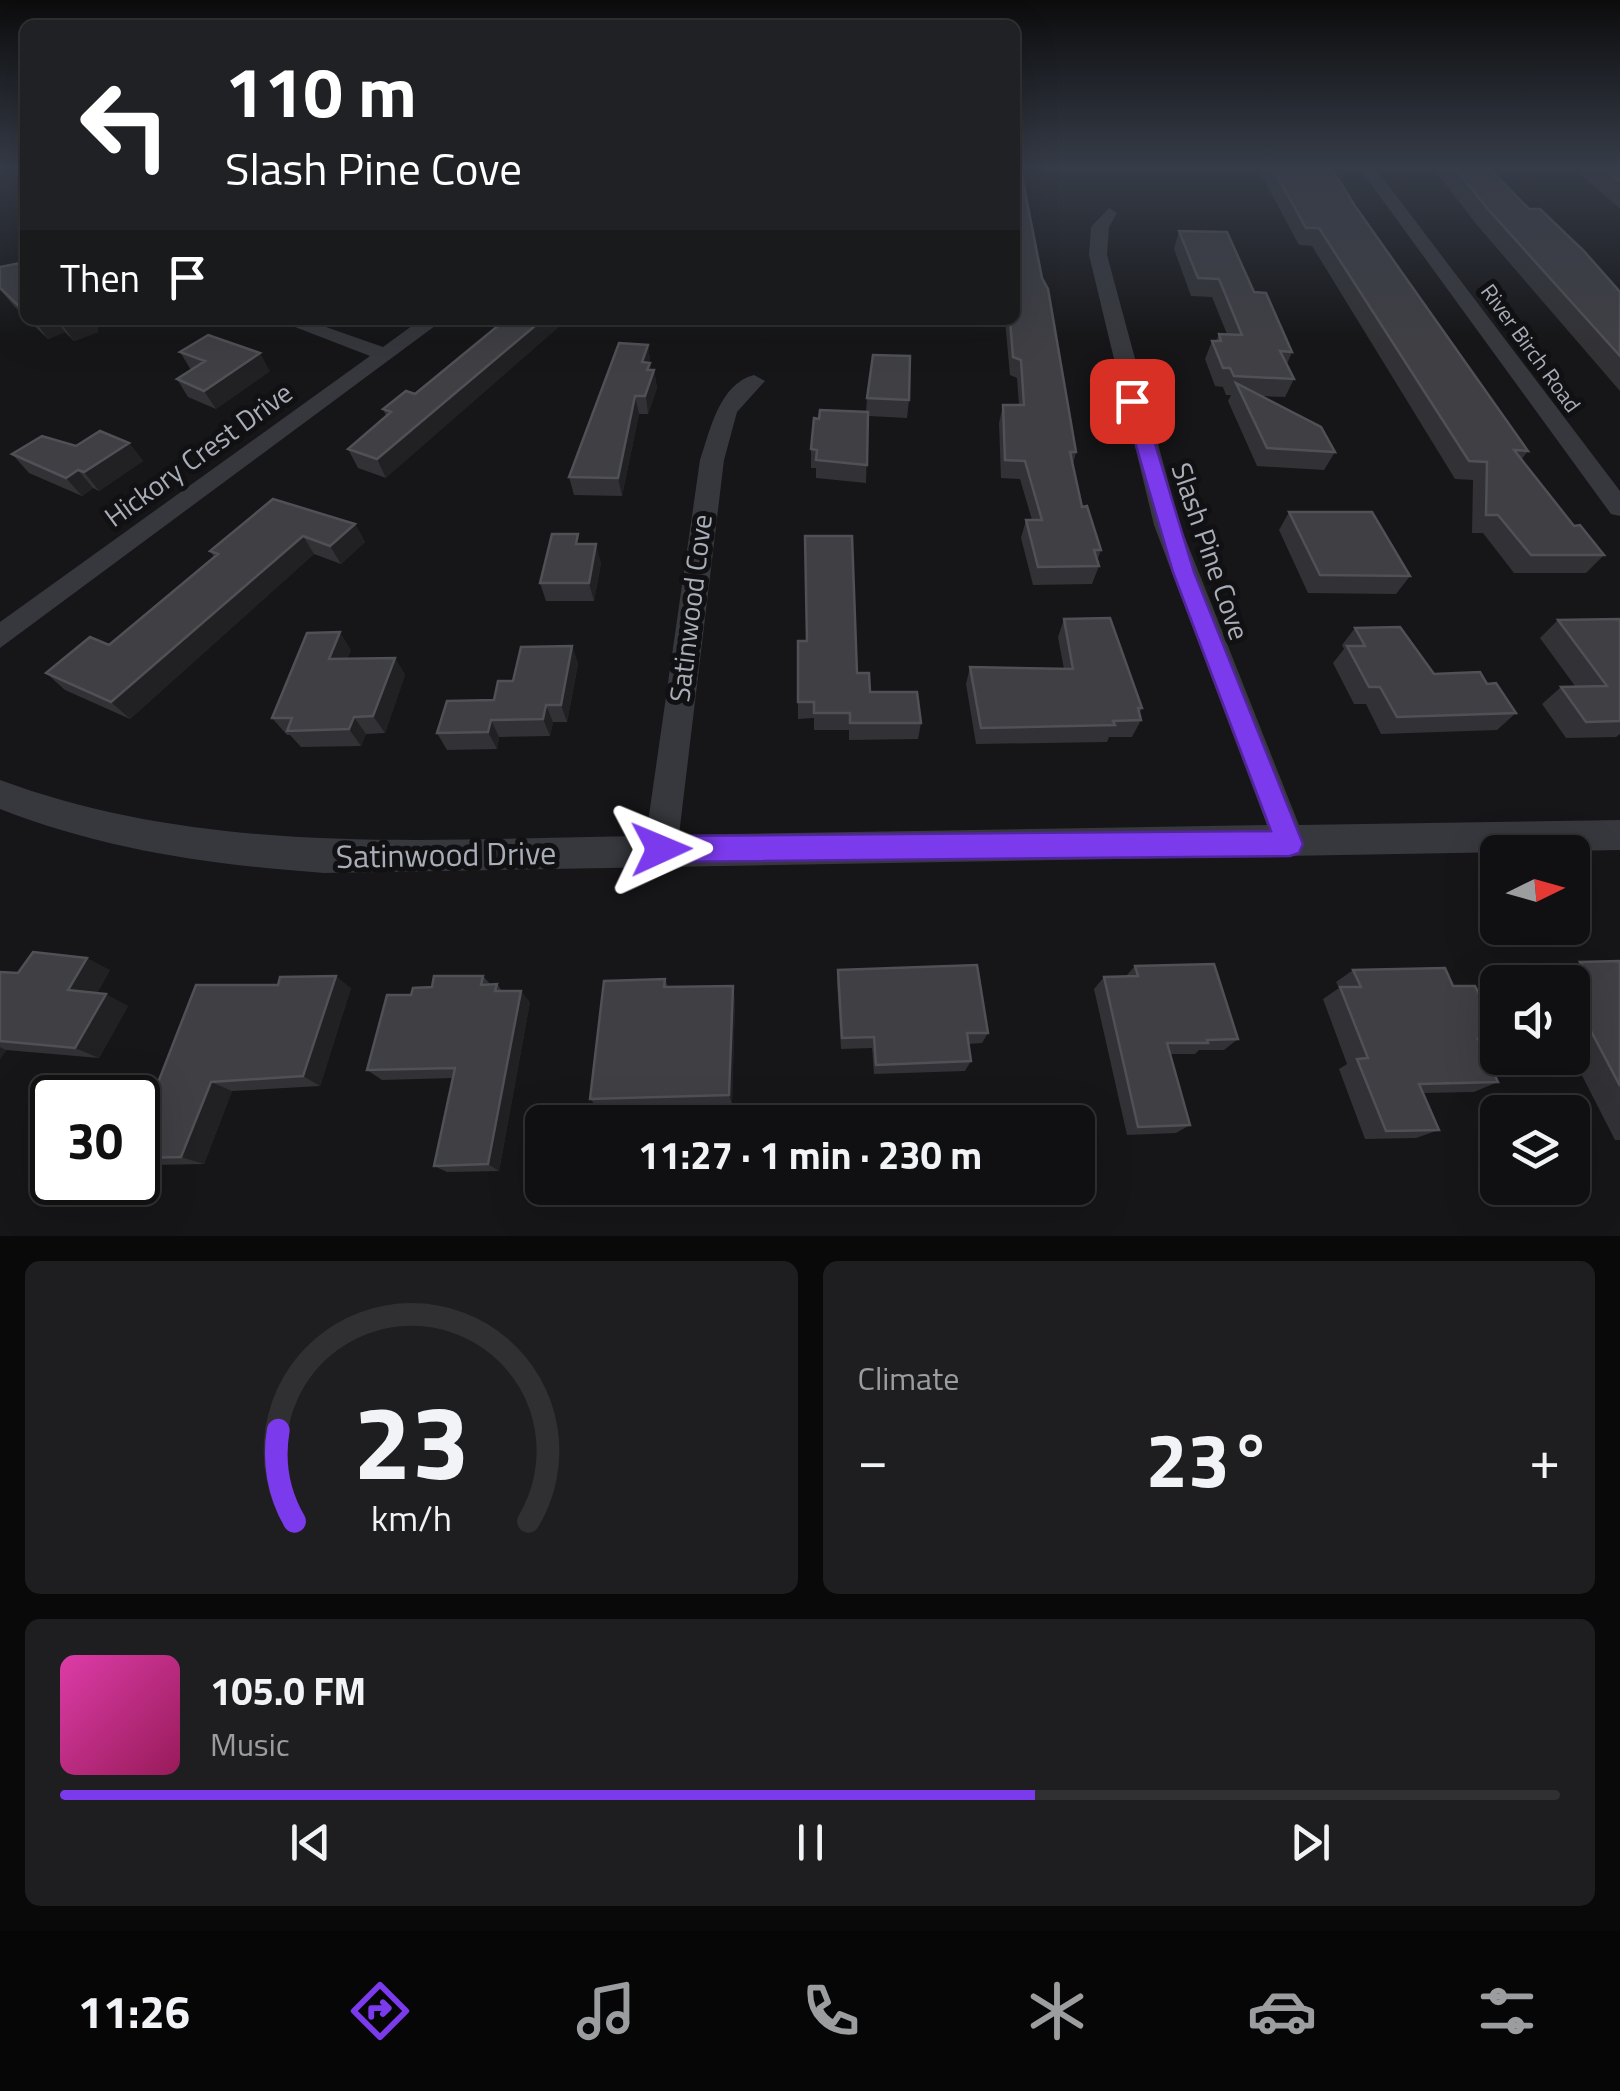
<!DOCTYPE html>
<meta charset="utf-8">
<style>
body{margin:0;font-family:"Titillium Web",sans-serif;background:#1e1e20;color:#f1f3f6;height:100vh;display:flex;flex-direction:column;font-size:38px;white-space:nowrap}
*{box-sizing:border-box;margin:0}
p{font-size:32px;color:#9c9d9f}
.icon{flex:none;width:55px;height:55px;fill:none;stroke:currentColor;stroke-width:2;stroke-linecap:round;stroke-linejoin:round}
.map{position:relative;height:1236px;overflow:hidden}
.details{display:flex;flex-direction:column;gap:25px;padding:25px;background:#09090a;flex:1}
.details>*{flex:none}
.hud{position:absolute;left:20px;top:20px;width:1000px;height:305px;border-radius:15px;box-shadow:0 10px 40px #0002,0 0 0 2px #303032;background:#202124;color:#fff;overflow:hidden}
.needle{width:65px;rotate:85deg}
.controls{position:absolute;left:1480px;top:835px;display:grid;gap:20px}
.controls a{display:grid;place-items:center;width:110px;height:110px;border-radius:15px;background:#101012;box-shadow:0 10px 40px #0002,0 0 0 2px #303032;font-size:50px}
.speed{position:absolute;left:30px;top:1075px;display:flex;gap:20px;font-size:50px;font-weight:700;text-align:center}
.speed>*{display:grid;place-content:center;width:130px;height:130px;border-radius:50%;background:#101012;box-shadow:0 10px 40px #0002,0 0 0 2px #303032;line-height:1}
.speed .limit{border:5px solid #111;border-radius:15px;background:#fff;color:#111}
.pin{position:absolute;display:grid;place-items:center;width:85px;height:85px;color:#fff;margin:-42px;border-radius:20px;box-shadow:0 5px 15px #0006}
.me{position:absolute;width:110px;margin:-55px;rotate:89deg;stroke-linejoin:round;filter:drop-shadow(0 0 8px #0008)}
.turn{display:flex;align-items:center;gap:35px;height:210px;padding:0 40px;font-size:45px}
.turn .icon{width:130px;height:130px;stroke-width:2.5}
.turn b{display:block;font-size:70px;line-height:85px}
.then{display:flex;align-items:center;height:95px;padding:0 40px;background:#0003;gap:20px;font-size:38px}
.big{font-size:75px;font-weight:700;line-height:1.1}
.details .card{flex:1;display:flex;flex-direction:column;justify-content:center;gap:15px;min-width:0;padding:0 35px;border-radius:15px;background:#1e1e20}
.details .dial{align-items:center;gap:0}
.dial svg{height:260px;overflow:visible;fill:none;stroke:#303032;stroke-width:7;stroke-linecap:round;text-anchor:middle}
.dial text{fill:#f1f3f6;stroke:none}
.song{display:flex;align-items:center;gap:30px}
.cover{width:120px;height:120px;border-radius:15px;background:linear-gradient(135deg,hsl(320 70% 55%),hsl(330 70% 35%))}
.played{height:10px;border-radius:5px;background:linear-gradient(90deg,#7c3aed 65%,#303032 65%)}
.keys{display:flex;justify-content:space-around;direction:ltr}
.heat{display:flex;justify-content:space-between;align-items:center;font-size:55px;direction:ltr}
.details .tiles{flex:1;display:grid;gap:25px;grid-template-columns:1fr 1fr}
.card:last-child{grid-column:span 2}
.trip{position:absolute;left:525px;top:1105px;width:570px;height:100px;border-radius:15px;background:#101012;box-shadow:0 10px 40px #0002,0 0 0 2px #303032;font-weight:700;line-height:100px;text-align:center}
.dock{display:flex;height:160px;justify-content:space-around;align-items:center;background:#060607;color:#9c9d9f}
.dock .icon{width:70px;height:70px}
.dock .current{color:#7c3aed}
.dock b{font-size:45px;color:#f1f3f6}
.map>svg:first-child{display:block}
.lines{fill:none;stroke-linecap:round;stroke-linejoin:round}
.street{fill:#37383d;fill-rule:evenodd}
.wall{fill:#323236}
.shaded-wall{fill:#212124}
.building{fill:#3f3f44;stroke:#4f5156;stroke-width:2.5}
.route{fill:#7c3aed;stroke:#51269a;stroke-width:2.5}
.labels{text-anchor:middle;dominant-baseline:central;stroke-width:10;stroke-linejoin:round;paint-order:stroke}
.far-street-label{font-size:22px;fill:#a8adb8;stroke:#111113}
.street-label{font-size:28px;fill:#a8adb8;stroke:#111113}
.near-street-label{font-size:32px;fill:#a8adb8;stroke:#111113}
</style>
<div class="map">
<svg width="1620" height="1236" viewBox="0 0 1620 1236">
<rect width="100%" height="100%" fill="#161618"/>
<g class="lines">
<path class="street" d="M1360,169H1376L1620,491V516L1611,514Z
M1109,208L1117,213L1109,227L1107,255L1180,525L1299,825L1620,820V850L324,873C212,865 105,850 0,809V780C209,857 428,839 646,836L700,460C710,431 719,384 754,375L765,381L737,412L724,460L679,835L1267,825L1154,525L1089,255L1091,227Z
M277,320H306L383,347L420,320H443L0,648V622L370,356Z"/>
</g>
<path class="wall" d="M1258,169H1332L1355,206L1528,451L1521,460L1574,526L1604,555L1586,573H1514L1483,533H1472L1473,480L1455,479L1312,246L1299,245Z
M1434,169H1490L1529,209L1620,292V391L1476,224Z
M1575,169H1620V209Z
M1179,231L1254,292L1292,352L1287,364L1294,379L1285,397L1261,396L1335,452L1324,470L1257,466L1228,401L1231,395H1226L1223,387L1215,386L1205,359L1212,341H1216L1219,334H1227L1212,297L1191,296L1174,249Z
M25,262V317L13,305L0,289Z
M28,320H97L98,332L74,341L65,332L48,339Z
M842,320H861L856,325Z
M1005,320H1015L1076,452L1073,464L1082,507L1101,550L1097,561L1099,566L1092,584L1033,585L1021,538L1026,520H1032L1020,479L1001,478L999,423L1003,405H1019L1017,378L1010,375Z
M648,345L651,370H654L657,388L648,414H639L622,496L574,495L569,477Z
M180,352L270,371L216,409L188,397L177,379L191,370Z
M406,391L386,478L358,468L348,449L386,416L383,409Z
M867,398L909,400L907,418L868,416L866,483L816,478V468H811V449L819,419L866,412Z
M129,443L143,461L99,491L93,488L82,496L29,473L12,454L76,446Z
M1289,512L1410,576L1396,594L1308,593L1279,530Z
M355,524L365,542L341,564L314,554L130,719L65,690L46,673L109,645L214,557L210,551Z
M581,544L601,563L594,601H546L540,583Z
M1064,619L1142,708L1139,714L1141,720L1132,737H1109L1107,742L976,744L966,684L970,667L1064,669L1058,637Z
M1620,619V734L1616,737L1566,738L1542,704L1561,687L1575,686L1540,638L1558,620Z
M1355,628L1434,674L1487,684L1516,713L1497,730L1381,734L1366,704H1354L1333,663L1344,649L1342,645Z
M798,641L857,673L870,692L921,723L918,739L849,740V730H814V718L798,719Z
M572,646L578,664L567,722H553L550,736L499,737L497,749L447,750L437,733L494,700L513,681Z
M351,650L347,659L395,658L405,675L385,733L366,734L361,746L301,747L290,735H287L272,718Z
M1620,961V1140H1615L1572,1056V982H1549L1558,978L1556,975L1580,962Z
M1135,966L1238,1039L1224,1050H1199L1195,1054H1170L1190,1125L1176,1133L1127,1135L1094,989L1104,977L1126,976Z
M110,970L97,993L128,1006L99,1058L6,1050L0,1059V972L18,973Z
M838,970L988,1033L982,1043L968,1044L971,1061L965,1071L874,1074L872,1048L841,1049L837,982Z
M1353,970L1453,986L1498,1032V1040L1482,1047L1498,1082L1474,1092L1423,1093L1439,1130L1416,1138L1365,1139L1339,1069L1347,1064L1323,999L1339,988L1336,982Z
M483,976L491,985L497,984L502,991L530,1002L499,1171L447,1172L434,1166L453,1078L382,1080L367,1070L411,995L432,987Z
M665,979L668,987L735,998L732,1104L598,1108L590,1099Z
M196,985L351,988L320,1086L232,1091L204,1164L152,1165L138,1161V1134Z"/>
<path class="shaded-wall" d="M1038,169H1072L1037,175Z
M38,320H56L65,332L48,339L35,321Z
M70,320H97L98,332L74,341L61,323Z
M542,320H567L386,478L377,459Z
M648,345L652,375L654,370L657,388L648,414L642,362Z
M260,353L270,371L216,409L204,391Z
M635,396L639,414L622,496L618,478Z
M129,443L143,461L99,491L84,472Z
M78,470L93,488L82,496L66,478Z
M355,524L365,542L341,564L330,546Z
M303,536L314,554L130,719L111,702Z
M596,544L601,563L594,601L589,583Z
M340,632L351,650L341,677L329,659Z
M572,646L578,664L567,722L561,705Z
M395,658L405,675L385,733L373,716Z
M546,705L553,722L550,736L543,719Z
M354,717L366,734L361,746L349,729Z
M491,720L499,737L497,749L488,732Z
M87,958L110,970L92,1002L68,990Z
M336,976L351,988L320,1086L303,1076Z
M733,986L735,998L732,1104L729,1095Z
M521,991L530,1002L499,1171L488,1164Z
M106,994L128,1006L99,1058L75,1048Z
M0,1047L6,1050L0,1059Z
M211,1082L232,1091L204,1164L181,1157Z"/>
<path class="building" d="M1273,169H1332L1355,206L1528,451L1514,450L1574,526L1580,525L1604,555H1531L1498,515H1486L1487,462L1469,461L1319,228H1306Z
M1456,169H1490L1529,209H1540L1583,250L1620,292V356L1486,207Z
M1605,169H1620V182Z
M1015,171H1021L1042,278L1048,289L1076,452H1070L1082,507L1087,506L1101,550H1094L1099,566L1038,567L1026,520H1042L1025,461L1005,460L1003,405H1024L1021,360L1013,357L1010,320H1015Z
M23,186H25V212H22Z
M1179,231L1227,232L1254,292L1266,293L1292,352L1280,351L1294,379L1234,376L1230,368H1223L1212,341H1221L1219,334L1242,335L1219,279L1198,278Z
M25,262V312L0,288V267Z
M505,320H542L377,459L348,449L391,412L383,409L406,391L415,394Z
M208,335L260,353L204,391L177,379L205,361L180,352Z
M619,343L648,345L642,362L650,363L647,370H654L645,396H635L618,478L569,477Z
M873,355L910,356L909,400L867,398Z
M1236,383L1321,427L1335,452L1267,448Z
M820,410L868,412L867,465L816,460L817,450L811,449L814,418L819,419Z
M100,431L129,443L84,472L78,470L66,478L12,454L42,436L76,446Z
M273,499L355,524L330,546L303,536L111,702L46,673L90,637L109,645L218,554L210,551Z
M1289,512H1372L1410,576L1320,575Z
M552,534H578L576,544H596L589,583H540Z
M805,536H852L857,673H869L870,692H917L921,723H850V713H814V702H798V641H807Z
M1110,618L1142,708H1138L1141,720L1113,721L1115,725L981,728L970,667L1073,669L1064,619Z
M1620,619V721L1586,722L1561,687L1607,686L1558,620Z
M1400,627L1434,674L1480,672L1487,684L1496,683L1516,713L1397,717L1380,687H1369L1347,646H1365L1355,628Z
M340,632L329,659L395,658L373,716L354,717L349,729L287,731L292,718H272L307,633Z
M572,646L561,705H546L543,719L491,720L488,732L437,733L447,701L494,700L498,681H513L521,647Z
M33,952L87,958L68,990L106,994L75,1048L0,1041V972L18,973Z
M1620,961V1086L1572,995V982H1566L1563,976L1588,975L1580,962Z
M1214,964L1238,1039L1207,1040L1208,1043H1167L1190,1125L1138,1127L1104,977L1138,976L1135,966Z
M977,965L988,1033H967L971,1061L876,1065L874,1037L842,1038L838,970Z
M1445,968L1453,986H1475L1498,1032V1039H1478L1498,1082L1419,1084L1439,1130L1386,1131L1357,1059L1368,1058L1340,987H1361L1353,970Z
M336,976L303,1076L211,1082L181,1157L138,1158V1134L196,985H278L280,977Z
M434,976H483L481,985L497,984L495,991H521L488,1164L434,1166L455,1068L367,1070L387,995H411L413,988L432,987Z
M665,979L664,987L733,986L729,1095L590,1099L604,981Z"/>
<linearGradient id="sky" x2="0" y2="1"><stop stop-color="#0c0c0d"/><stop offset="0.49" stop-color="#363c48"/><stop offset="1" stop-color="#363c48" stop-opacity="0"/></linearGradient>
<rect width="1620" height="342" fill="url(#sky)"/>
<path class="route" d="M1132,395L1142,401L1194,572L1303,844L1299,853L1290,856L661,862L651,858L647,849L651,840L661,836L1271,831L1173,572L1123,401Z"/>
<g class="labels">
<g class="far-street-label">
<text transform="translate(1531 348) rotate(54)">River Birch Road</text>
</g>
<g class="street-label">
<text transform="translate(198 454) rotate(-36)">Hickory Crest Drive</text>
<text transform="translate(1211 551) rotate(71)">Slash Pine Cove</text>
<text transform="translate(690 608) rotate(-83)">Satinwood Cove</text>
</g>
<g class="near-street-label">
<text transform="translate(446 854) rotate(-1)">Satinwood Drive</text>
</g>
</g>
</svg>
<div class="controls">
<a><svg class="needle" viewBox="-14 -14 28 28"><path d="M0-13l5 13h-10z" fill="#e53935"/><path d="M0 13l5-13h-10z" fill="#9c9d9f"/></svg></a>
<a><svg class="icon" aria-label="sound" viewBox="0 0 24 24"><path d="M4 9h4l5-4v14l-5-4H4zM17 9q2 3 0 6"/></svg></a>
<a><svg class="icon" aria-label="layers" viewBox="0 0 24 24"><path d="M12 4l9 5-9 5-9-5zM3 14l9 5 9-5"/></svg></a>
</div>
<div class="speed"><div class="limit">30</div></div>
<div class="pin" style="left:1132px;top:401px;background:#d93025"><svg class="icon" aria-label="arrive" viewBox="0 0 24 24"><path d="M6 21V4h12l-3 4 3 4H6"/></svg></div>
<svg class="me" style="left:661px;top:849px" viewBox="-20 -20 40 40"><path d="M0-17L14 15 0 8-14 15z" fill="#7c3aed" stroke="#fff" stroke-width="4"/></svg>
<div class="trip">11:27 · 1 min · 230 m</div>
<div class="hud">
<div class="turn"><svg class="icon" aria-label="left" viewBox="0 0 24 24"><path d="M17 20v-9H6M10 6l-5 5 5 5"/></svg><div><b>110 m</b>Slash Pine Cove</div></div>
<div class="then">Then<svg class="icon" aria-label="arrive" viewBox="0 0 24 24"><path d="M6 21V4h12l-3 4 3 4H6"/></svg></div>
</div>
</div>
<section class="details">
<div class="tiles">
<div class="card dial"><svg viewBox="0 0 100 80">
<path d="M14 69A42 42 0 1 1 86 69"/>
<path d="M14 69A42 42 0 0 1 9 41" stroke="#7c3aed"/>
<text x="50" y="56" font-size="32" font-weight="700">23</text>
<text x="50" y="72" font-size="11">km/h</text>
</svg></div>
<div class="card"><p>Climate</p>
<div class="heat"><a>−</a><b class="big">23°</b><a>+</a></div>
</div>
<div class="card">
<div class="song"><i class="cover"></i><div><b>105.0 FM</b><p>Music</p></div></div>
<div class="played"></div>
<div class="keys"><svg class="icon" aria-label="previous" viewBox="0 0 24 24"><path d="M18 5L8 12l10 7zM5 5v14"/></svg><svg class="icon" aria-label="pause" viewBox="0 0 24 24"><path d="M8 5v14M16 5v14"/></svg><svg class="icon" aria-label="next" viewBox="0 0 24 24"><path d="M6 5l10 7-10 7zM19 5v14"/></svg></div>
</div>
</div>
</section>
<nav class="dock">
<b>11:26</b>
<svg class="icon current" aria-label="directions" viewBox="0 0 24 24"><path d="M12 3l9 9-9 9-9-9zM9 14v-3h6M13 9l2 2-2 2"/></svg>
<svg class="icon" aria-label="music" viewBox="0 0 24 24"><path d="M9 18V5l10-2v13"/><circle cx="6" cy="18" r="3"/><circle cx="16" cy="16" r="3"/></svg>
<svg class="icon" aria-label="phone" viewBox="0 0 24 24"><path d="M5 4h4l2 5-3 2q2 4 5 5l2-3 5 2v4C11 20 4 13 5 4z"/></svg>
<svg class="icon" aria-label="climate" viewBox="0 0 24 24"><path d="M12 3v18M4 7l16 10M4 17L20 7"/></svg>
<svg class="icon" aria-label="car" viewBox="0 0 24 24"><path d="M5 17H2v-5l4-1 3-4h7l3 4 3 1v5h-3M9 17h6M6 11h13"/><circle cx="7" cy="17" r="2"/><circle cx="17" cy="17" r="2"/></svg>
<svg class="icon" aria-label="filters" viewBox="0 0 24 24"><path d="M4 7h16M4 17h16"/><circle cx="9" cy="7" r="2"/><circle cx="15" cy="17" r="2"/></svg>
</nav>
